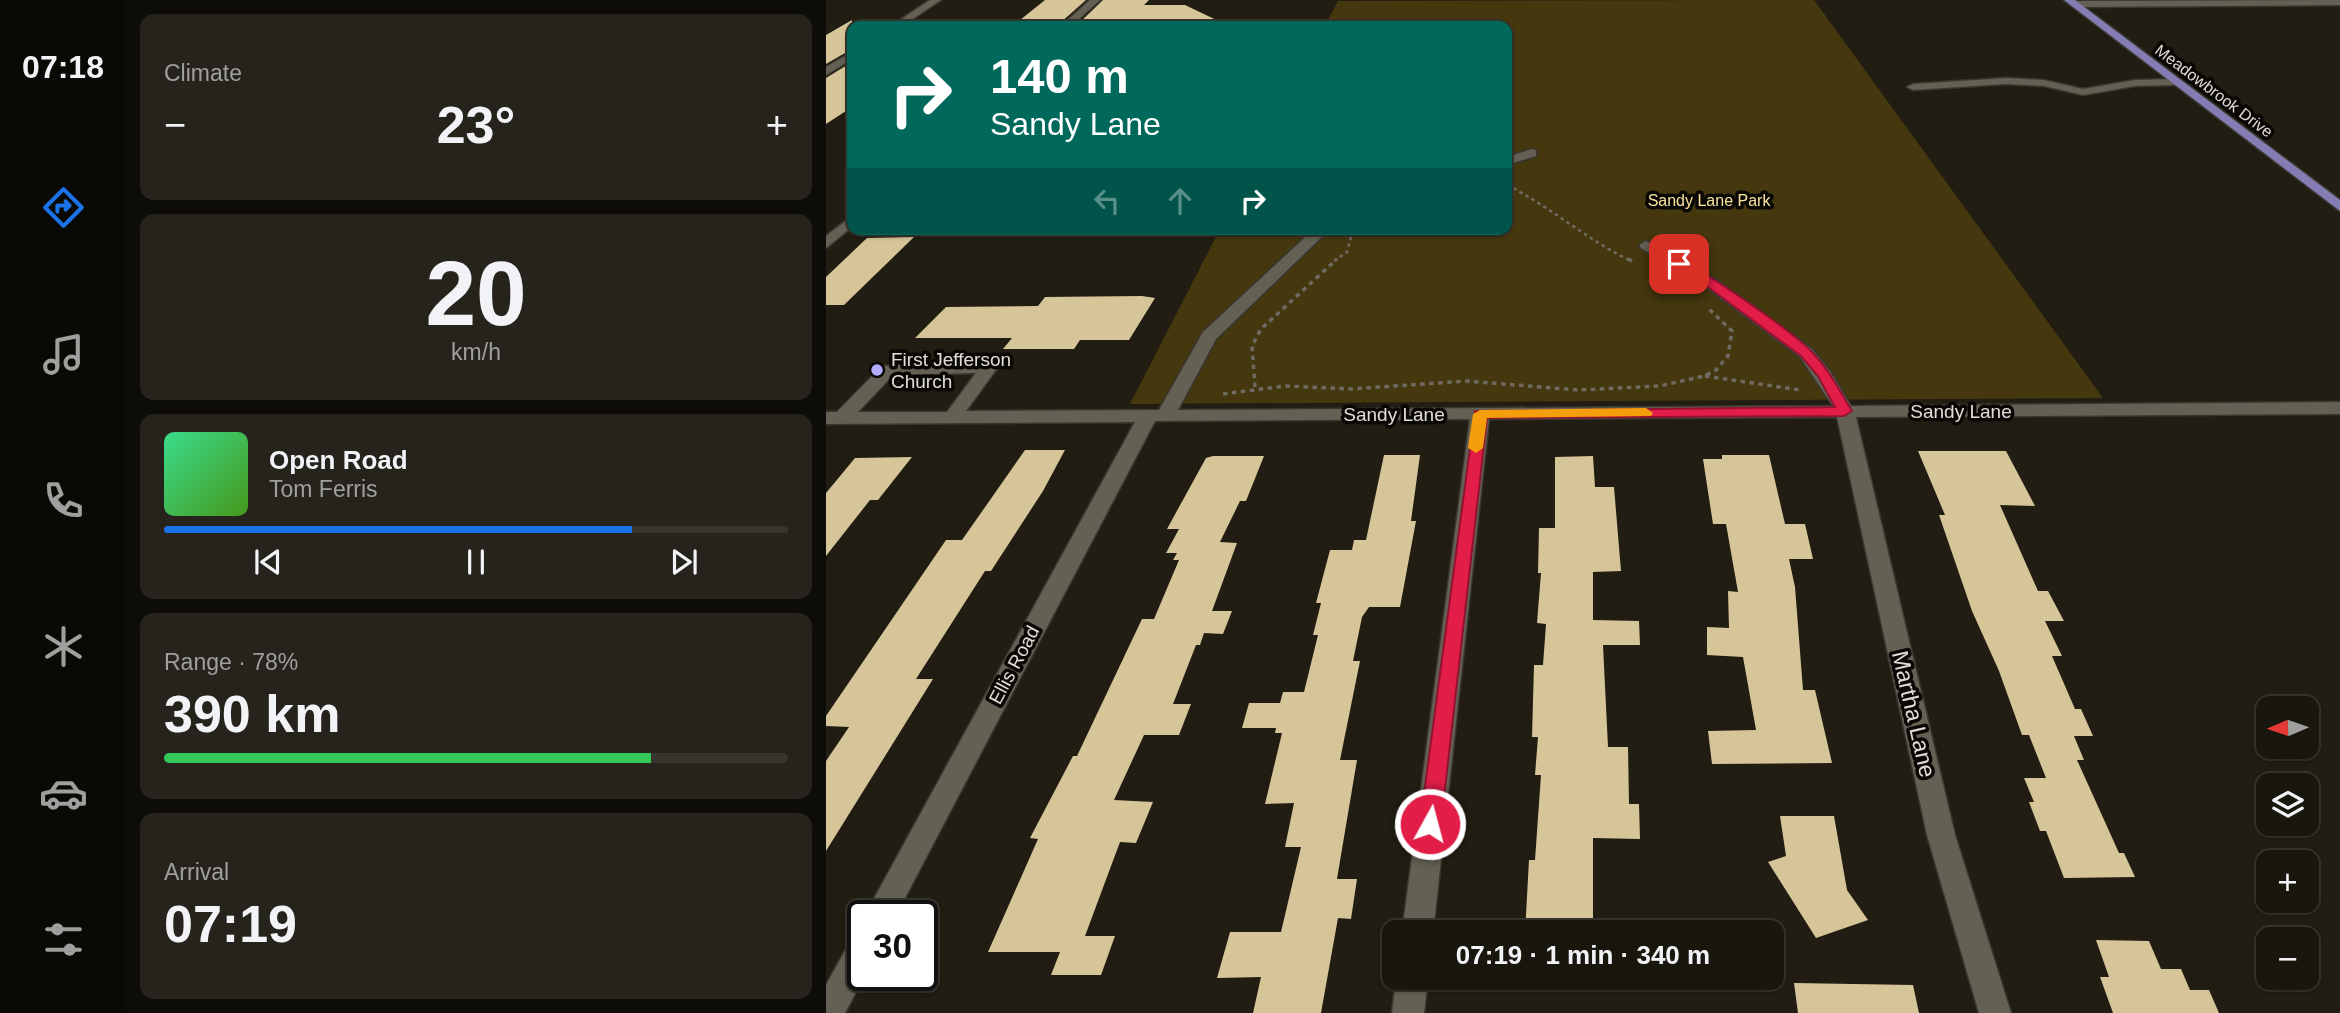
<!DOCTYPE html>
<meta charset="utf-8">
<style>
body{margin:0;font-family:Arial,sans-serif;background:#26231c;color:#f1f3f6;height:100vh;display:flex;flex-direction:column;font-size:26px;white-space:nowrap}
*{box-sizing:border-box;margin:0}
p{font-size:23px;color:#9f9f9e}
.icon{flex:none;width:38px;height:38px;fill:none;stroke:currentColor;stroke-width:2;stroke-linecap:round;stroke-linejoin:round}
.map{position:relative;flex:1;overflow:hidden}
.panel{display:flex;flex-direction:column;gap:14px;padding:14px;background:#0e0c08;width:700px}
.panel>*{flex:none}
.hud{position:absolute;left:21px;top:21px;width:665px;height:214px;border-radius:14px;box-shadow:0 2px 5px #0004,0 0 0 2px #37352e;background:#00695c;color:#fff;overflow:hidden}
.needle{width:46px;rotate:268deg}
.fabs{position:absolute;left:1430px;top:696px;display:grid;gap:14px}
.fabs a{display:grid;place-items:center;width:63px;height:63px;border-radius:14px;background:#19160e;box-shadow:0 2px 5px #0004,0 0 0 2px #37352e;font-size:35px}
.speed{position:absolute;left:21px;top:900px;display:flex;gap:14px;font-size:35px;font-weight:700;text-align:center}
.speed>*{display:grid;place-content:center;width:91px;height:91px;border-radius:50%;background:#19160e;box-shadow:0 2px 5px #0004,0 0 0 2px #37352e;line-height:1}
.speed .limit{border:4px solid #111;border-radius:10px;background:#fff;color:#111}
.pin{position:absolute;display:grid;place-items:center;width:60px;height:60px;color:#fff;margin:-30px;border-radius:14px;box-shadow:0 4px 10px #0006}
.me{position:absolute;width:77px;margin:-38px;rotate:7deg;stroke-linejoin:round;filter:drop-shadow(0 0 5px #0008)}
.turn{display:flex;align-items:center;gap:24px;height:147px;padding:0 28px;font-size:32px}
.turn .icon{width:91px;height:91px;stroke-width:2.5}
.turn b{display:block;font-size:49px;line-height:60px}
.lanes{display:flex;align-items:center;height:66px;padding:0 28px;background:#0003;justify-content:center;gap:35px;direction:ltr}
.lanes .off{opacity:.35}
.big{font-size:52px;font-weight:600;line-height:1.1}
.panel .card{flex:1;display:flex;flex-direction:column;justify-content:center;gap:10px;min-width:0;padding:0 24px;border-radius:14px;background:#26231c}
.panel .dial{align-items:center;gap:0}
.dial b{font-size:91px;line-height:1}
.song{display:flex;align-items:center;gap:21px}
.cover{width:84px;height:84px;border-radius:10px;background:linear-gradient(135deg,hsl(150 70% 55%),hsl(100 70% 35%))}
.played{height:7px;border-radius:4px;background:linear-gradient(90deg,#1a73e8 75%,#37352e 75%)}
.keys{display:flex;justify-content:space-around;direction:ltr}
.heat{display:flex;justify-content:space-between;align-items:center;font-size:38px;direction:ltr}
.charge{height:10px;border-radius:5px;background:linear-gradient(90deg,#34c759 78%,#37352e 0)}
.trip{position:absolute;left:556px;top:920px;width:402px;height:70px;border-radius:14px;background:#19160e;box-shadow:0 2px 5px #0004,0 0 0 2px #37352e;font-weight:600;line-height:70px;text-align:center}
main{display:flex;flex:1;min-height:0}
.dock{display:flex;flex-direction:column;width:126px;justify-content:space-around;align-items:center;background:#0a0906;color:#9f9f9e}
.dock .icon{width:49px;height:49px}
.dock .on{color:#1a73e8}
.dock b{font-size:32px;color:#f1f3f6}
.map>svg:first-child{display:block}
.green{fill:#45380f}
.building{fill:#d5c598}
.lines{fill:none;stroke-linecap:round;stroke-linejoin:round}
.minor-casing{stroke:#393630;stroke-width:3}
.major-casing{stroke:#393630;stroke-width:3}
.path-far1{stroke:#6f6b62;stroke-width:2.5;stroke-dasharray:3.5 3.5;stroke-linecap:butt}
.path{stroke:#6f6b62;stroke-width:3.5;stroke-dasharray:4.5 4.5;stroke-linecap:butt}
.minor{fill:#646053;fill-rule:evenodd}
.major{fill:#847db3;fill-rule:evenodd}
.route{fill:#e11d48;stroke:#92132f;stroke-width:2}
.slow{fill:#f59e0b}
.poi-dot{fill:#b2adfa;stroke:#090704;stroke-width:2.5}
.labels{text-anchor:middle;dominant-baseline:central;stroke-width:7;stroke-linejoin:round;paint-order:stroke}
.far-street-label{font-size:16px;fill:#e0ddd6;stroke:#090704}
.far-park-label{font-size:16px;fill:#fae29c;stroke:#090704}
.poi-label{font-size:19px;fill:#e0ddd6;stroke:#090704;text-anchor:start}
.street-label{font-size:19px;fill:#e0ddd6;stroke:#090704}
.near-street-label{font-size:23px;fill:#e0ddd6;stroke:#090704}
</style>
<main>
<nav class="dock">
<b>07:18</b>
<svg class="icon on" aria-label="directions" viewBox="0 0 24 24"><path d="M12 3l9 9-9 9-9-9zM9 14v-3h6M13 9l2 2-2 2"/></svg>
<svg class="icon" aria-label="music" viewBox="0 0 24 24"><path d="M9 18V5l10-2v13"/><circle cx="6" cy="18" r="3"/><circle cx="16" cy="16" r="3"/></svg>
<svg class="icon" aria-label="phone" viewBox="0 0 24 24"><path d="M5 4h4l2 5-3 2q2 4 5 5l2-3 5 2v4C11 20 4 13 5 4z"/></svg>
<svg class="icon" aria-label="climate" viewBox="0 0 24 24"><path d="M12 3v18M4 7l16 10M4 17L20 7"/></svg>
<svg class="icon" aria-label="car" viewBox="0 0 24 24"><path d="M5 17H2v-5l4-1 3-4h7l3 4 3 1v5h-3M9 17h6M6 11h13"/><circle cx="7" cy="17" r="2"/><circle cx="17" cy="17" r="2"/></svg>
<svg class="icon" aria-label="filters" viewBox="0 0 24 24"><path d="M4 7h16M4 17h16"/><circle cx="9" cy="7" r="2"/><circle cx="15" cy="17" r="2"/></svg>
</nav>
<section class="panel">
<div class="card"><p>Climate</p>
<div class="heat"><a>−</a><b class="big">23°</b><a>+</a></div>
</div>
<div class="card dial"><b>20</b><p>km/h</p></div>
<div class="card">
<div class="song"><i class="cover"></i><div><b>Open Road</b><p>Tom Ferris</p></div></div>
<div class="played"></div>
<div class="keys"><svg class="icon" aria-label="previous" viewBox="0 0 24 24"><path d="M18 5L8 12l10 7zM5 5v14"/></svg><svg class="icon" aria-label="pause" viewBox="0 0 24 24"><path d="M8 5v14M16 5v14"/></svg><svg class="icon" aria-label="next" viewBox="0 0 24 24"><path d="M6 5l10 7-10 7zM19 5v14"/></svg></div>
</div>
<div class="card"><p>Range · 78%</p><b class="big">390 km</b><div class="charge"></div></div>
<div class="card"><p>Arrival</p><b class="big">07:19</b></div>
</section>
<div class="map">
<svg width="1514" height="1013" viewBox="0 0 1514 1013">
<rect width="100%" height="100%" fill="#211d12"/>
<path class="green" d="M988,0L1277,398L304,404L394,229H681V26H499L512,1Z"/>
<path class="building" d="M219,0H260L233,24H189Z
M277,0H323L318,5H359L403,26L252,24Z
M26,20V49L0,64V35Z
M26,62V107L0,124V78Z
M88,237L18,305H0V277L41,238Z
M316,296L329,298L303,340H254L248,349H177L186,338H89L120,307L212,306L219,297Z
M199,450H239L217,491L165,571H159L90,679H107L0,851V761L23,727L0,726V716L120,540H136Z
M1092,451H1180L1209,506L1174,505L1212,591H1222L1238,621H1219L1236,656H1226L1249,709H1255L1267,736H1248L1258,760H1251L1293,853H1298L1309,877L1238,878L1220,831H1214L1203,802H1208L1198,778H1220L1203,735H1196L1173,671L1146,611L1113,515H1119Z
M558,455H594L585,521H590L574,607H543L536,617L527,661H534L514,760H531L511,879H531L525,919L512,918L495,1013H427L435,977L391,978L404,932H455L475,847H459L468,803L439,804L456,733H449L450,728H416L423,703H454L457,692H478L492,635H487L495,603H490L504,550H526L528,540H540Z
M896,455H943L959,524H979L987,559H963L969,587L977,690H989L1006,763L886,764L882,731L930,730L917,657L881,655V627L903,628L902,591L912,592L900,524H887L877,459H896Z
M387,456H438L420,501H414L394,542L411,543L386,611H406L397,634L378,633L374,645H370L347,704H365L353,735H318L288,800L327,802L310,843L294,842L259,936H289L275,975H225L234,952H162L212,839L204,838L247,756H251L316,619H328L353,560H347L351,553H340L353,529H341L380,458Z
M767,456L769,487H788L795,571L767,572V620L813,621L814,645H777L782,747H802L803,804H813L814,839L767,838V933H699L703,860H709L715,775H709L712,737H706L708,665H717L720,624L711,623L715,573H712L713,528H729V457Z
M86,457L52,500H44L0,556V493L29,458Z
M954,816H1008L1021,890L1042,920L990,938L942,862L960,856Z
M1270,940L1323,941L1335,969H1355L1364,990H1383L1393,1013H1287L1274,977H1283Z
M968,983L1087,985L1093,1013H972Z"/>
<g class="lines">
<defs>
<path id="minor" d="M104,0H115L76,26H65Z
M264,0H274L245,26H235Z
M1514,0V5L1248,7L1243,4L1248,1Z
M413,20L418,23L416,26H406Z
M26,52V59L0,75V67Z
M1180,78L1218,80L1257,89L1309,80L1350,79L1355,82L1350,85L1309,86L1257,95L1218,86L1180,84L1087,90L1081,87L1087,84Z
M706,149L710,150V156L681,165V157Z
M26,216V227L0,248V236Z
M488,229H504L390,339L352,410L1007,406L974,357L880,287L815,248L813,245L820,241L892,281L986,349L1004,371L1025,406L1514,402V414L1030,417L1129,835L1185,1013H1153L1101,835L1011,417L663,419L607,933H576L644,419L329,421L70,915H39L309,422L0,424V412H11L56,366L163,362L172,367L140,411L333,410L377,332ZM150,373L121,412H32L67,375Z
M37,934V975H39L19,1013H0V985L26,938Z
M570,978H602L598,1013H566Z"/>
<path id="major" d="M1238,0H1249L1514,200V211Z"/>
</defs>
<use href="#minor" class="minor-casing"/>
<use href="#major" class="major-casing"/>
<path class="path-far1" d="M681,185C725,207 761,240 805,261
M508,261L521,252L527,229"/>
<path class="path" d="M802,259L808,262
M879,376L974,390
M429,387L426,346L435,329L511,259
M397,394L459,386L526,389L640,381L752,390L834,386L878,376L890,370L902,356L906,331L883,309"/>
<use href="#minor" class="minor"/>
<use href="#major" class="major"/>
</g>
<path class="route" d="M853,261C878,269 968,333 987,353C1003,370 1014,391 1026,411L1018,416L661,418L615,824L612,830L604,832L597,830L594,824L649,411L1009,407L992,376L975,356L882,287L849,267V262Z"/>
<path class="slow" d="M820,408L827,413L825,416L661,418L657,448L650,453L642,448L647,414L654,410Z"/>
<circle class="poi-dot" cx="51" cy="370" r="7"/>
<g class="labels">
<g class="far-street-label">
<text transform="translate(1388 91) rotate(37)">Meadowbrook Drive</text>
</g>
<g class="far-park-label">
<text x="883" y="200">Sandy Lane Park</text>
</g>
<g class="poi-label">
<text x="65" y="359">First Jefferson<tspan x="65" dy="22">Church</tspan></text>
</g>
<g class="street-label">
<text x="1135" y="411">Sandy Lane</text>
<text x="568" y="414">Sandy Lane</text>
<text transform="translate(188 665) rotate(-62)">Ellis Road</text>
</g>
<g class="near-street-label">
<text transform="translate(1088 714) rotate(77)">Martha Lane</text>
</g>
</g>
</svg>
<div class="fabs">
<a><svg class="needle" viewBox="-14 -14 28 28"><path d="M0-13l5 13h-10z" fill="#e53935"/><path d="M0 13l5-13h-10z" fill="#9f9f9e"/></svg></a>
<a><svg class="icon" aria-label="layers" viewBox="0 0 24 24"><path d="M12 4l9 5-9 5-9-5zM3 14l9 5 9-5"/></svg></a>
<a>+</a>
<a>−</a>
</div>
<div class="speed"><div class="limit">30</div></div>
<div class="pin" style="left:853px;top:264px;background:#d93025"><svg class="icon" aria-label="arrive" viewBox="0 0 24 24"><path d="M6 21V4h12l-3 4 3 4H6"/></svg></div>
<svg class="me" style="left:604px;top:824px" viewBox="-20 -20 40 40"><circle r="17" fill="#e11d48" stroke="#fff" stroke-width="3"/><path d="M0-11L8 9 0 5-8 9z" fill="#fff"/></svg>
<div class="trip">07:19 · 1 min · 340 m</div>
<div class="hud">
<div class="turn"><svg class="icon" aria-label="right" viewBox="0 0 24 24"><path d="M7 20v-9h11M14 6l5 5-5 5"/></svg><div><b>140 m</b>Sandy Lane</div></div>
<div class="lanes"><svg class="icon off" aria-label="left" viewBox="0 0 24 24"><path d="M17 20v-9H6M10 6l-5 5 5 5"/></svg><svg class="icon off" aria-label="ahead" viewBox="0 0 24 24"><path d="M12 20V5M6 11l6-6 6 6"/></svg><svg class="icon" aria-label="right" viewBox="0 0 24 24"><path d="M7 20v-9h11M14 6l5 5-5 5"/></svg></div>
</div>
</div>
</main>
